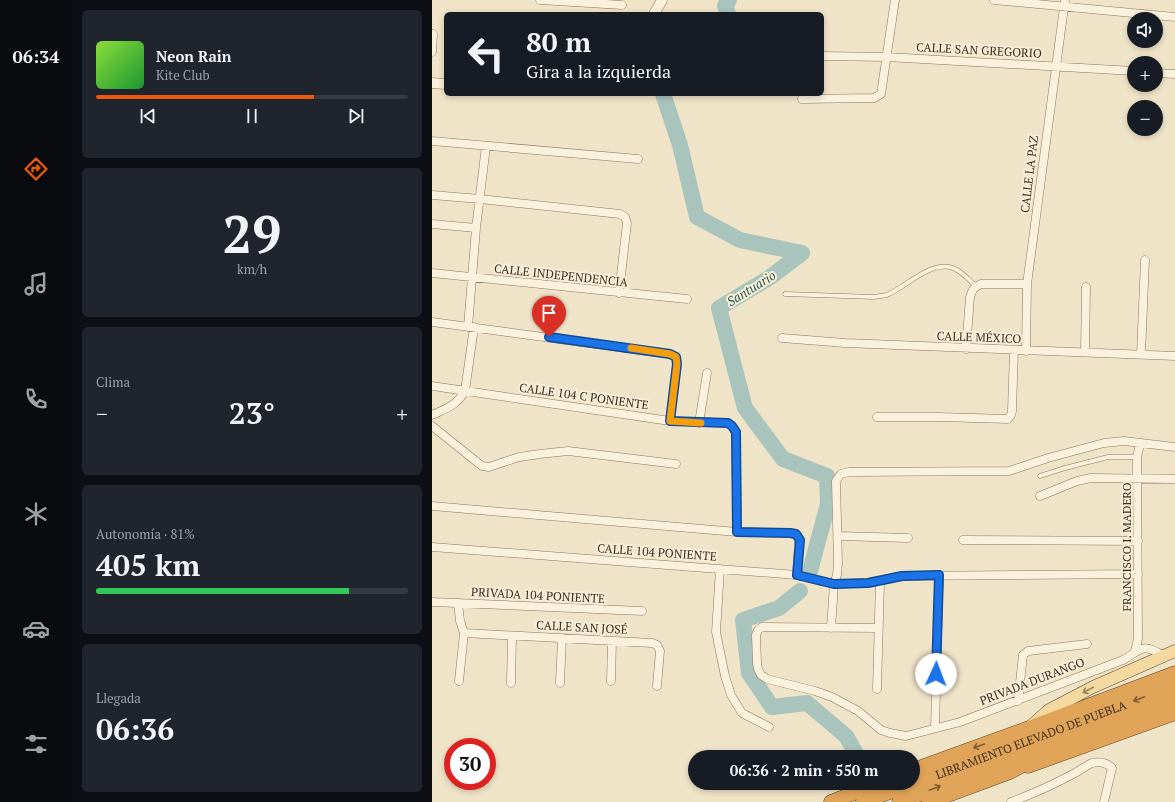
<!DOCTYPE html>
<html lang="es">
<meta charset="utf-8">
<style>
body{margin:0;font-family:"PT Serif",serif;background:#20242c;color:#f1f3f6;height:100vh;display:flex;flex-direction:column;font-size:15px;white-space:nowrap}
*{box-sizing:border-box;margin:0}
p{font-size:13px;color:#9ea1a6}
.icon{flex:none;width:22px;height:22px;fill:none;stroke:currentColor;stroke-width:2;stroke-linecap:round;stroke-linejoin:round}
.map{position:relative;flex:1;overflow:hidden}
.sheet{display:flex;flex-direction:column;gap:10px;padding:10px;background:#0d0f14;width:360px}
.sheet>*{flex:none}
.top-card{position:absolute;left:12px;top:12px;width:380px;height:84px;border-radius:6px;box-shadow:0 2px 6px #0003;background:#171b24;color:#f1f3f6;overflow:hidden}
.buttons{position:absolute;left:695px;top:12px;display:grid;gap:8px}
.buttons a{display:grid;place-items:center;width:36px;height:36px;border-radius:50%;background:#171b24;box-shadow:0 2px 6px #0003;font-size:20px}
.speed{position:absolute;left:12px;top:738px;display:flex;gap:8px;font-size:20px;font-weight:700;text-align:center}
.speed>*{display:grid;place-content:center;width:52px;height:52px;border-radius:50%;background:#171b24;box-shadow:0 2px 6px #0003;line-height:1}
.speed .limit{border:6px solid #d22;background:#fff;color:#111}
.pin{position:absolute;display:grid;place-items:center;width:34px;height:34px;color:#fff;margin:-41px -17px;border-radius:50% 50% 50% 0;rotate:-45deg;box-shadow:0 0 4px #0007}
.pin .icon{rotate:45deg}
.me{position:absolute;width:44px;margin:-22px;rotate:2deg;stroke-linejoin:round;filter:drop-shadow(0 0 3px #0008)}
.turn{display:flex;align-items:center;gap:14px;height:84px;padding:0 16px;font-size:18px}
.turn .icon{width:52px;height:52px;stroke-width:2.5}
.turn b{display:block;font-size:28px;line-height:34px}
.big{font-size:30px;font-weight:800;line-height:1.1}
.sheet .widget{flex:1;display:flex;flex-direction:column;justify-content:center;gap:6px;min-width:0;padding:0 14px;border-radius:6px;background:#20242c}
.sheet .dial{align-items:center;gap:0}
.dial b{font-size:52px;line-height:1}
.song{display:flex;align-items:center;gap:12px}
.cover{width:48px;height:48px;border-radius:6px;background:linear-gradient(135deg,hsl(90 70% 55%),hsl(130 70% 35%))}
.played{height:4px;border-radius:2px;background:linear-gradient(90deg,#ea580c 70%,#363941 70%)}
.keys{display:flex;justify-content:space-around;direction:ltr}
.heat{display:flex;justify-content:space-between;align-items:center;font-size:22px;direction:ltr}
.charge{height:6px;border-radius:3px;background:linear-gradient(90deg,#34c759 81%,#363941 0)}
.trip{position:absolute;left:256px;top:750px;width:232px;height:40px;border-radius:20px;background:#171b24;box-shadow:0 2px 6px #0003;font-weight:800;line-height:40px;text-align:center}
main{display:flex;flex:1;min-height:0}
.menu{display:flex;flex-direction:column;width:72px;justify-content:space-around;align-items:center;background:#090b0e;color:#9ea1a6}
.menu .icon{width:28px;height:28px}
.menu .selected{color:#ea580c}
.menu b{font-size:18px;color:#f1f3f6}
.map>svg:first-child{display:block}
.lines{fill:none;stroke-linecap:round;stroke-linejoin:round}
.river{stroke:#a9c4bc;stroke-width:16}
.service-casing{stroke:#8d765c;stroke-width:5}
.minor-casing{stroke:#8d765c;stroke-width:9}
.tertiary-casing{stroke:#8d765c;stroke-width:11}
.primary-casing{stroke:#5b4430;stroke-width:13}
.motorway-casing{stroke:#5b4430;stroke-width:15}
.service{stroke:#faf1dc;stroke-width:4}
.minor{stroke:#faf1dc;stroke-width:8}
.tertiary{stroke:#faf1dc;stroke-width:10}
.primary{stroke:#f3d9a0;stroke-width:12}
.motorway{stroke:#e0a458;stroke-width:14}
.oneway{stroke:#988460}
.oneway2{stroke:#7e5d36}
.route-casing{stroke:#114b97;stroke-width:10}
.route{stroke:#1a73e8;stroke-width:7}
.slow{stroke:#f59e0b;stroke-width:7}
.labels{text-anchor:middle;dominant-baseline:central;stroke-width:4;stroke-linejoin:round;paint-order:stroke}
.street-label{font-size:12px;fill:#3d2e20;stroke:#f7eed8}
.water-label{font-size:13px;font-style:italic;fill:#2f5d5a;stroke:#f7eed8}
</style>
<main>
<nav class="menu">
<b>06:34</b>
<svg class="icon selected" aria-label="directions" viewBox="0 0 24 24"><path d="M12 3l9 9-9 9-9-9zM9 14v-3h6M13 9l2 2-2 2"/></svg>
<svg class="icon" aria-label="music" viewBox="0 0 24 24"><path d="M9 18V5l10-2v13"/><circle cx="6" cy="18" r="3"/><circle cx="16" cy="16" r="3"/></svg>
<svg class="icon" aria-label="phone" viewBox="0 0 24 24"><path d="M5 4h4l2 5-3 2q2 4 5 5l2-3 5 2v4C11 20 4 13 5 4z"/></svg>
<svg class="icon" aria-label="climate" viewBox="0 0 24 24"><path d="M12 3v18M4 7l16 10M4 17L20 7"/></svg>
<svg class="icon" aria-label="car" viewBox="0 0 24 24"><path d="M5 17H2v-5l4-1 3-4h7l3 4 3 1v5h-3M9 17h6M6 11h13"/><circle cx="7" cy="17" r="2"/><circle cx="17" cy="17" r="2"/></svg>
<svg class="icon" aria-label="filters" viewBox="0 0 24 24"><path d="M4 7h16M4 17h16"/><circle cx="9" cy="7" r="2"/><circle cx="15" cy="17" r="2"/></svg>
</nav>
<section class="sheet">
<div class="widget">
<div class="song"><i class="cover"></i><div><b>Neon Rain</b><p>Kite Club</p></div></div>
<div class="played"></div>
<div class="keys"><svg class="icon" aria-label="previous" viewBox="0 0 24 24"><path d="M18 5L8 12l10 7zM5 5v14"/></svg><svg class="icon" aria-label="pause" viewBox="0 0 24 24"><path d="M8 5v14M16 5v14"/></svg><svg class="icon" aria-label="next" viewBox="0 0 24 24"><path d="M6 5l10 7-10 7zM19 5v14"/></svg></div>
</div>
<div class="widget dial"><b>29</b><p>km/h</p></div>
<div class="widget"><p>Clima</p>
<div class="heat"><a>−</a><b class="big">23°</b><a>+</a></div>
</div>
<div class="widget"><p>Autonomía · 81%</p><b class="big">405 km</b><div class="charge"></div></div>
<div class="widget"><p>Llegada</p><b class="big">06:36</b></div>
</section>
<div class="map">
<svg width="743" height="802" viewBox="0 0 743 802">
<rect width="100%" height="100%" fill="#f0e4c8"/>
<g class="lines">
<path class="river" d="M296,14L293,6L297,0
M231,94L248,145L265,217L308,240L370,253L337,278L287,308L313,408L351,459L395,476L396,504L378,571
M368,591L347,608L311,620L317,673L340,707L375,703L414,736L426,757"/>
<defs>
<path id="service" d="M353,294L442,297C446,296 451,296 455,295C474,287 503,256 525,270C532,274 538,281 544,286
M608,476L633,468L676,457H705"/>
<path id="minor" d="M108,0L190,5
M562,0L743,17
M0,52L1,34
M390,56L455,57L702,71
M724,73L743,74
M370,99L442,98L449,94L463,0
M0,141L206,159
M0,195L48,199L188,214L193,217L195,223L187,293
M0,224L44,228
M0,273L255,299
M0,322L238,354L244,357L245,364L238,421
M36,327L44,228L54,146
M350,338L413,343L743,356
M534,349L538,297C540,290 542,287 549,284H595
M594,351L595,284L633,0
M653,352L654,287
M709,354L713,260
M0,386L238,421L296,423L300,426L304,432L305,532
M0,415C15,408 24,406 33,391L42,327
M445,417H507L576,419L579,415L580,411L582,350
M267,423L275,373
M0,426L50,466L57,467L87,457L108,454L136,451L244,464
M608,496L645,481L659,478L743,479
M0,506L305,532L358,533L364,534L367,540L365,575
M406,536L476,538
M531,540L706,541
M0,547L365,575L402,584L436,583L470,576L706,574
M288,569L284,632L293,676L299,695L310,713L337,727
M0,602L210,611
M26,603L28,621L32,633L27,681
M399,628L402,584L405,575L406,564L404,481L409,474L417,472L577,471L616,458L672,443L692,441L743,447
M446,628L330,627L326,630L324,635L325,663L326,669L329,675L335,679L383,691L400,697L426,711L449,730L458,733L474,736L528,722L691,660C710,649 710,642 732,656
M32,633L220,643L225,645L228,651L225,686
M703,651L706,639L705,457L708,444
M179,681L180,641
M79,683L80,636
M128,683L130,638
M445,689L448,581
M586,701L591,655L596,651L655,644
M503,728L507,575
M579,802C600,794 619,786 639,775C644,773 657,764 660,763C668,761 674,762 680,768L672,802"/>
<path id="tertiary" d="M222,14L230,0
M0,83L14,84"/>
<path id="primary" d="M599,726L617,710L661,687L743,651"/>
<g id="motorway">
<path d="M596,766L743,713"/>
<path d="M481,770L597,728L743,673"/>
<path d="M399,802L447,783"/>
<path id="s1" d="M431,802L743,685"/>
<path d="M467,802L743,699"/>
<path d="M497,802L578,772L604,758"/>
</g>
</defs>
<use href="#service" class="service-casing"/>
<use href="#minor" class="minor-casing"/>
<use href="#tertiary" class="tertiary-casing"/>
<use href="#primary" class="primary-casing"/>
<use href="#motorway" class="motorway-casing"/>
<use href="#service" class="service"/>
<use href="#minor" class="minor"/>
<use href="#tertiary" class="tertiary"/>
<use href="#primary" class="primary"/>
<use href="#motorway" class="motorway"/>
</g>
<defs><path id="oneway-shaft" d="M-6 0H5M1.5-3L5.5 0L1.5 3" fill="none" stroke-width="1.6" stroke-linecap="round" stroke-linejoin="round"/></defs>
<use class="oneway" href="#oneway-shaft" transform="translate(656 690) rotate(153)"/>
<g class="oneway2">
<use href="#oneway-shaft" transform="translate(707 699) rotate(159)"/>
<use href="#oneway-shaft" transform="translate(547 746) rotate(161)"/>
<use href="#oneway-shaft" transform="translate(503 788) rotate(-21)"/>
</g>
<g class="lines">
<defs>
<path id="route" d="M117,337L238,354L244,357L245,364L238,421L296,423L300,426L304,432L305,532L358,533L364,534L368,540L365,575L402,584L436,583L470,576L507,575L504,674"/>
</defs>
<use href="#route" class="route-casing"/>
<use href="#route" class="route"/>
<path class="slow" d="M199,348L238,354L244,357L245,364L238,421L269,423"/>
</g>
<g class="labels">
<g class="street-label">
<text transform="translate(547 50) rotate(3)">CALLE SAN GREGORIO</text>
<text transform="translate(597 174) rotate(-83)">CALLE LA PAZ</text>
<text transform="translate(129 275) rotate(6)">CALLE INDEPENDENCIA</text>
<text transform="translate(547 337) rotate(2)">CALLE MÉXICO</text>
<text transform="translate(152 396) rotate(8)">CALLE 104 C PONIENTE</text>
<text transform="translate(694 547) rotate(-90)">FRANCISCO I. MADERO</text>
<text transform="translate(225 552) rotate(4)">CALLE 104 PONIENTE</text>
<text transform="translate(106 595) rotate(3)">PRIVADA 104 PONIENTE</text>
<text transform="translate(150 627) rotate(3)">CALLE SAN JOSÉ</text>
<text transform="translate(600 681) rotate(-21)">PRIVADA DURANGO</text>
<text stroke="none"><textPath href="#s1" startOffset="179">LIBRAMIENTO ELEVADO DE PUEBLA</textPath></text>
</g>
<g class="water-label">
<text transform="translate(319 288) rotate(-32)">Santuario</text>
</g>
</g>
</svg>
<div class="buttons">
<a><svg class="icon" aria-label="sound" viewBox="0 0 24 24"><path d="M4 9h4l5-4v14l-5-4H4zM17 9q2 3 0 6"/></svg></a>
<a>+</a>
<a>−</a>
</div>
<div class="speed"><div class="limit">30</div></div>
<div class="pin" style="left:117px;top:337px;background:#d93025"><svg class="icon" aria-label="arrive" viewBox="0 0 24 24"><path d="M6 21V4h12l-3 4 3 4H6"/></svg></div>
<svg class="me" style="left:504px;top:674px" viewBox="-20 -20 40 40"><circle r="19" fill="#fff"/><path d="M0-13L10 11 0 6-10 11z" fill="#1a73e8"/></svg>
<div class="trip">06:36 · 2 min · 550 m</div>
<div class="top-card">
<div class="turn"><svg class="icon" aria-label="left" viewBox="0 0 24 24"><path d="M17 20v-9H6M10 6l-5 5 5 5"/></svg><div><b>80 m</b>Gira a la izquierda</div></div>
</div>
</div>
</main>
